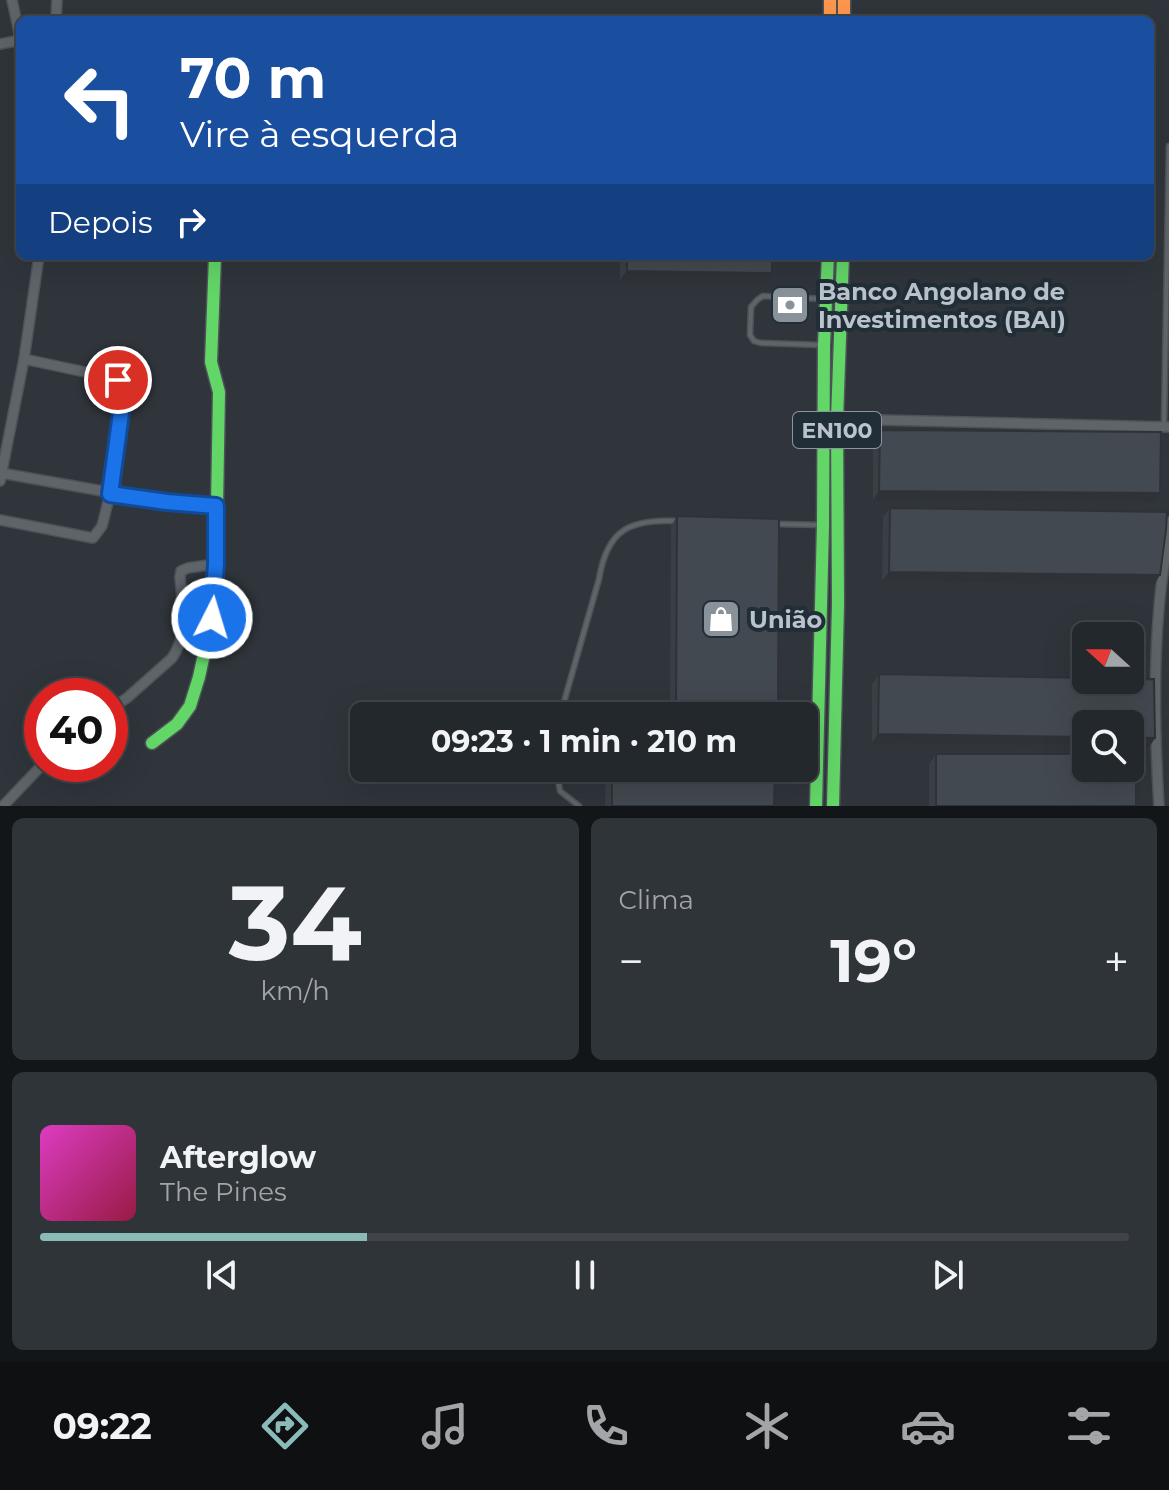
<!DOCTYPE html>
<html lang="pt">
<meta charset="utf-8">
<style>
body{margin:0;font-family:Montserrat,sans-serif;background:#2f3438;color:#f1f3f6;height:100vh;display:flex;flex-direction:column;font-size:30px;white-space:nowrap}
*{box-sizing:border-box;margin:0}
p{font-size:26px;color:#a3a6a9}
.icon{flex:none;width:44px;height:44px;fill:none;stroke:currentColor;stroke-width:2;stroke-linecap:round;stroke-linejoin:round}
.map{position:relative;height:806px;overflow:hidden}
.sheet{display:flex;flex-direction:column;gap:12px;padding:12px;background:#131618;flex:1}
.sheet>*{flex:none}
.guide{position:absolute;left:16px;top:16px;width:1138px;height:244px;border-radius:12px;box-shadow:0 8px 32px #0002,0 0 0 2px #404448;background:#1a4fa0;color:#fff;overflow:hidden}
.needle{width:52px;rotate:291deg}
.buttons{position:absolute;left:1072px;top:622px;display:grid;gap:16px}
.buttons a{display:grid;place-items:center;width:72px;height:72px;border-radius:12px;background:#23282c;box-shadow:0 8px 32px #0002,0 0 0 2px #404448;font-size:40px}
.speed{position:absolute;left:24px;top:678px;display:flex;gap:16px;font-size:40px;font-weight:700;text-align:center}
.speed>*{display:grid;place-content:center;width:104px;height:104px;border-radius:50%;background:#23282c;box-shadow:0 8px 32px #0002,0 0 0 2px #404448;line-height:1}
.speed .limit{border:12px solid #d22;background:#fff;color:#111}
.pin{position:absolute;display:grid;place-items:center;width:68px;height:68px;color:#fff;margin:-34px;border:4px solid #fff;border-radius:50%;box-shadow:0 2px 8px #0007}
.me{position:absolute;width:88px;margin:-44px;rotate:5deg;stroke-linejoin:round;filter:drop-shadow(0 0 6px #0008)}
.turn{display:flex;align-items:center;gap:28px;height:168px;padding:0 32px;font-size:36px}
.turn .icon{width:104px;height:104px;stroke-width:2.5}
.turn b{display:block;font-size:56px;line-height:68px}
.then{display:flex;align-items:center;height:76px;padding:0 32px;background:#0003;gap:16px;font-size:30px}
.big{font-size:60px;font-weight:700;line-height:1.1}
.sheet .card{flex:1;display:flex;flex-direction:column;justify-content:center;gap:12px;min-width:0;padding:0 28px;border-radius:12px;background:#2f3438}
.sheet .dial{align-items:center;gap:0}
.dial b{font-size:104px;line-height:1}
.song{display:flex;align-items:center;gap:24px}
.cover{width:96px;height:96px;border-radius:12px;background:linear-gradient(135deg,hsl(310 70% 55%),hsl(340 70% 35%))}
.played{height:8px;border-radius:4px;background:linear-gradient(90deg,#8bbbb9 30%,#404448 30%)}
.keys{display:flex;justify-content:space-around;direction:ltr}
.heat{display:flex;justify-content:space-between;align-items:center;font-size:44px;direction:ltr}
.sheet .tiles{flex:1;display:grid;gap:12px;grid-template-columns:1fr 1fr}
.card:last-child{grid-column:span 2}
.trip{position:absolute;left:350px;top:702px;width:468px;height:80px;border-radius:12px;background:#23282c;box-shadow:0 8px 32px #0002,0 0 0 2px #404448;font-weight:700;line-height:80px;text-align:center}
.dock{display:flex;height:128px;justify-content:space-around;align-items:center;background:#0e1012;color:#a3a6a9}
.dock .icon{width:56px;height:56px}
.dock .current{color:#8bbbb9}
.dock b{font-size:36px;color:#f1f3f6}
.map>svg:first-child{display:block}
.lines{fill:none;stroke-linecap:round;stroke-linejoin:round}
.lane-casing{stroke:#4c5258;stroke-width:7}
.street-casing{stroke:#4c5258;stroke-width:12}
.fast-casing{stroke:#4c5258;stroke-width:15}
.slow-casing{stroke:#4c5258;stroke-width:15}
.lane{stroke:#5f6469;stroke-width:4}
.street{stroke:#5f6469;stroke-width:9}
.fast{stroke:#63d668;stroke-width:12}
.slow{stroke:#ff974d;stroke-width:12}
.wall{fill:#3a3f45}
.shaded-wall{fill:#2f3338}
.building{fill:#434950;stroke:#2f3338;stroke-width:2}
.route-casing{stroke:#114b97;stroke-width:20}
.route{stroke:#1a73e8;stroke-width:14}
.labels{text-anchor:middle;dominant-baseline:central;stroke-width:8;stroke-linejoin:round;paint-order:stroke}
.shield{fill:#212d37;stroke:#8c959f;stroke-width:2}
.shield-label{font-size:22px;font-weight:bold;fill:#bac2cb}
.poi-label{font-size:24px;font-weight:bold;fill:#bac2cb;stroke:#212d37;text-anchor:start}
</style>
<div class="map">
<svg width="1169" height="806" viewBox="0 0 1169 806">
<rect width="100%" height="100%" fill="#2f353b"/>
<g class="lines">
<defs>
<path id="lane" d="M821,345L761,343L754,341L750,335L751,307L757,300L763,296L824,299
M1164,425L1169,146
M777,524L821,525
M560,716L599,579C607,530 629,519 677,521
M556,768L560,791L579,806"/>
<path id="street" d="M12,0L20,37
M56,20L57,0
M0,44L20,40
M837,419L1169,427
M1,473L153,500L216,506
M0,481L24,359L39,256
M0,520L93,538L102,526L110,494L121,413L122,385L118,380L113,378L24,359
M110,709L127,698L172,658C189,634 182,604 180,577L181,571L188,568L216,564
M3,806L43,764
M1159,806C1155,740 1153,674 1159,608C1161,580 1167,551 1169,522"/>
<path id="fast" d="M152,743L177,724L190,706L199,677L212,618L216,564L219,392L211,362L215,256
M816,806L823,525L824,345L828,256
M833,806L838,604L837,419L843,256"/>
<path id="slow" d="M830,0V20
M844,0V20"/>
</defs>
<use href="#lane" class="lane-casing"/>
<use href="#street" class="street-casing"/>
<use href="#fast" class="fast-casing"/>
<use href="#slow" class="slow-casing"/>
<use href="#lane" class="lane"/>
<use href="#street" class="street"/>
<use href="#fast" class="fast"/>
<use href="#slow" class="slow"/>
</g>
<path class="wall" d="M620,256H772V273L765,282L620,280Z
M880,430L1160,493L1153,502L873,500V439Z
M890,508L1154,585L882,581L883,517Z
M677,516L776,707V716H608L613,708L670,709L671,526Z
M879,674L1086,678V680L1154,679L1155,738L1149,747H1130V724H1086V746L872,743V684Z
M936,754L1136,806H929V764Z
M606,768H775L774,806H605Z"/>
<path class="shaded-wall" d="M627,271L772,273L765,282L620,280Z
M879,491L1160,493L1153,502L873,500Z
M889,572L1160,575L1154,585L882,581Z
M878,734L1086,737V746L872,743Z
M1130,737L1155,738L1149,747H1130Z"/>
<path class="building" d="M627,256H772V273L627,271Z
M880,430L1161,432L1160,493L879,491Z
M890,508L1167,512L1166,530L1160,575L889,572Z
M677,516L779,519L778,703H776V716H613V708L676,709Z
M879,674L1086,678V680L1154,679L1155,738L1130,737V724H1086V737L878,734Z
M936,754H1086V768H1130V754H1136V806H936Z
M612,768H775L774,806H612Z"/>
<g class="lines">
<defs>
<path id="route" d="M118,380L122,385L121,413L110,494L167,502L216,506V564L212,618"/>
</defs>
<use href="#route" class="route-casing"/>
<use href="#route" class="route"/>
</g>
<defs>
<symbol id="bank-square" viewBox="-11 -11 22 22"><rect x="-9" y="-9" width="18" height="18" rx="4" fill="#899199" stroke="#212d37"/><path d="M-6-4H6V4H-6ZM0-2.3a2.3 2.3 0 1 0 0 4.6a2.3 2.3 0 1 0 0-4.6Z" fill="#fff"/></symbol>
<symbol id="shop-square" viewBox="-11 -11 22 22"><rect x="-9" y="-9" width="18" height="18" rx="4" fill="#899199" stroke="#212d37"/><path d="M-5-2.5h2.3a2.7 3.5 0 0 1 5.4 0H5L5.5 6h-11ZM-1.5-2.5h3a1.5 2.3 0 0 0-3 0Z" fill="#fff"/></symbol>
</defs>
<g fill-rule="evenodd">
<use href="#bank-square" x="768" y="283" width="44" height="44"/>
<use href="#shop-square" x="699" y="597" width="44" height="44"/>
</g>
<g class="labels">
<rect class="shield" x="793" y="412" width="88" height="36" rx="6"/>
<g class="shield-label">
<text x="837" y="430">EN100</text>
</g>
<g class="poi-label">
<text x="818" y="291">Banco Angolano de<tspan x="818" dy="28">Investimentos (BAI)</tspan></text>
<text x="749" y="619">União</text>
</g>
</g>
</svg>
<div class="buttons">
<a><svg class="needle" viewBox="-14 -14 28 28"><path d="M0-13l5 13h-10z" fill="#e53935"/><path d="M0 13l5-13h-10z" fill="#a3a6a9"/></svg></a>
<a><svg class="icon" aria-label="search" viewBox="0 0 24 24"><circle cx="10" cy="10" r="6"/><path d="M15 15l6 6"/></svg></a>
</div>
<div class="speed"><div class="limit">40</div></div>
<div class="pin" style="left:118px;top:380px;background:#d93025"><svg class="icon" aria-label="arrive" viewBox="0 0 24 24"><path d="M6 21V4h12l-3 4 3 4H6"/></svg></div>
<svg class="me" style="left:212px;top:618px" viewBox="-20 -20 40 40"><circle r="17" fill="#1a73e8" stroke="#fff" stroke-width="3"/><path d="M0-11L8 9 0 5-8 9z" fill="#fff"/></svg>
<div class="trip">09:23 · 1 min · 210 m</div>
<div class="guide">
<div class="turn"><svg class="icon" aria-label="left" viewBox="0 0 24 24"><path d="M17 20v-9H6M10 6l-5 5 5 5"/></svg><div><b>70 m</b>Vire à esquerda</div></div>
<div class="then">Depois<svg class="icon" aria-label="right" viewBox="0 0 24 24"><path d="M7 20v-9h11M14 6l5 5-5 5"/></svg></div>
</div>
</div>
<section class="sheet">
<div class="tiles">
<div class="card dial"><b>34</b><p>km/h</p></div>
<div class="card"><p>Clima</p>
<div class="heat"><a>−</a><b class="big">19°</b><a>+</a></div>
</div>
<div class="card">
<div class="song"><i class="cover"></i><div><b>Afterglow</b><p>The Pines</p></div></div>
<div class="played"></div>
<div class="keys"><svg class="icon" aria-label="previous" viewBox="0 0 24 24"><path d="M18 5L8 12l10 7zM5 5v14"/></svg><svg class="icon" aria-label="pause" viewBox="0 0 24 24"><path d="M8 5v14M16 5v14"/></svg><svg class="icon" aria-label="next" viewBox="0 0 24 24"><path d="M6 5l10 7-10 7zM19 5v14"/></svg></div>
</div>
</div>
</section>
<nav class="dock">
<b>09:22</b>
<svg class="icon current" aria-label="directions" viewBox="0 0 24 24"><path d="M12 3l9 9-9 9-9-9zM9 14v-3h6M13 9l2 2-2 2"/></svg>
<svg class="icon" aria-label="music" viewBox="0 0 24 24"><path d="M9 18V5l10-2v13"/><circle cx="6" cy="18" r="3"/><circle cx="16" cy="16" r="3"/></svg>
<svg class="icon" aria-label="phone" viewBox="0 0 24 24"><path d="M5 4h4l2 5-3 2q2 4 5 5l2-3 5 2v4C11 20 4 13 5 4z"/></svg>
<svg class="icon" aria-label="climate" viewBox="0 0 24 24"><path d="M12 3v18M4 7l16 10M4 17L20 7"/></svg>
<svg class="icon" aria-label="car" viewBox="0 0 24 24"><path d="M5 17H2v-5l4-1 3-4h7l3 4 3 1v5h-3M9 17h6M6 11h13"/><circle cx="7" cy="17" r="2"/><circle cx="17" cy="17" r="2"/></svg>
<svg class="icon" aria-label="filters" viewBox="0 0 24 24"><path d="M4 7h16M4 17h16"/><circle cx="9" cy="7" r="2"/><circle cx="15" cy="17" r="2"/></svg>
</nav>
